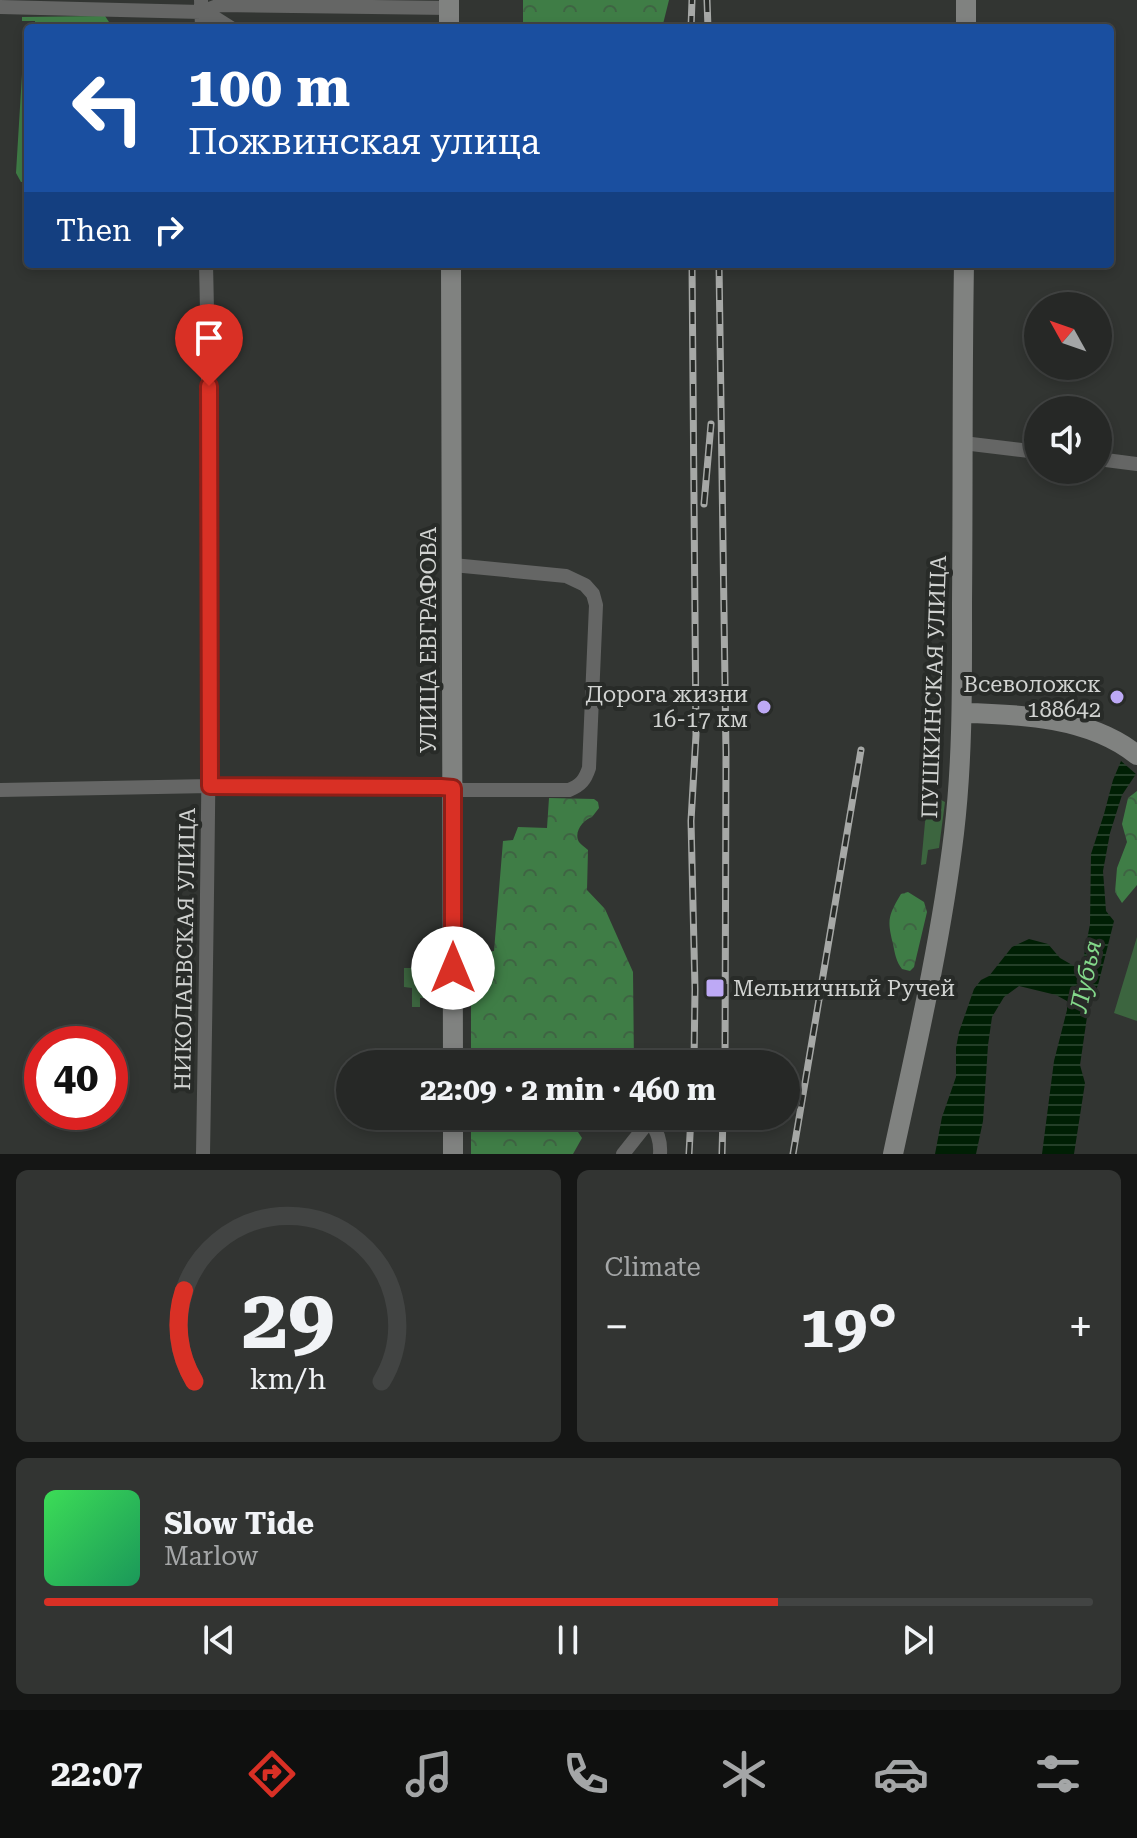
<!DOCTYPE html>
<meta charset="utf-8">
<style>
body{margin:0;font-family:"Roboto Serif",serif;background:#323432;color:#f1f3f6;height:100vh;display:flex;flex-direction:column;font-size:30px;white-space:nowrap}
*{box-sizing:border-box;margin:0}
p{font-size:26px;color:#a4a6a7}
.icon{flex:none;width:44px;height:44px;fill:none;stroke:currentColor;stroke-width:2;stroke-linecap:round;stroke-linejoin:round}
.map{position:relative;height:1154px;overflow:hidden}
.drawer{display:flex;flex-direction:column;gap:16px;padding:16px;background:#151615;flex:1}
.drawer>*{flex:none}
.top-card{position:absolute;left:24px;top:24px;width:1090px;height:244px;border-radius:8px;box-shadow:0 4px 12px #0003,0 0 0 2px #424443;background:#1a4fa0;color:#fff;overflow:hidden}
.needle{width:52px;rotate:310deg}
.controls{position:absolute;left:1024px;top:292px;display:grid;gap:16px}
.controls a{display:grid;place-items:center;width:88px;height:88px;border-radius:50%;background:#262826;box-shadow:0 4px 12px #0003,0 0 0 2px #424443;font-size:40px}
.speed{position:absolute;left:24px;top:1026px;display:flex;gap:16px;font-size:40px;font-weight:700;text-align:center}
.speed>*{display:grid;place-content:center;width:104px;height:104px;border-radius:50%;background:#262826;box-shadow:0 4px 12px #0003,0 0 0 2px #424443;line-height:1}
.speed .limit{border:12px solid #d22;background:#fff;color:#111}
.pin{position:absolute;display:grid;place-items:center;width:68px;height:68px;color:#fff;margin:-82px -34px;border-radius:50% 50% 50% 0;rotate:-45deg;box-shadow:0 0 8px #0007}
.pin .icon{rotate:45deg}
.me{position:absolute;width:88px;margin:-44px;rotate:0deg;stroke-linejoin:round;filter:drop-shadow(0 0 6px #0008)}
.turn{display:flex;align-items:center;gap:28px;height:168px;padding:0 32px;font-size:36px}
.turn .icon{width:104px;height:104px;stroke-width:2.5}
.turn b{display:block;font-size:56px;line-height:68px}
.then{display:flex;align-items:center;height:76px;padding:0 32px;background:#0003;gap:16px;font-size:30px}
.big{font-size:60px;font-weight:700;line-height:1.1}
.drawer .widget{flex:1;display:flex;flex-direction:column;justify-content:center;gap:12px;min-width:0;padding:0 28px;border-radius:12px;background:#323432}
.drawer .dial{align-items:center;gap:0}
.dial svg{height:208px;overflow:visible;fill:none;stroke:#424443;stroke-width:7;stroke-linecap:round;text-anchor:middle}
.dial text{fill:#f1f3f6;stroke:none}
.song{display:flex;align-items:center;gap:24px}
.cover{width:96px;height:96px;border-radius:12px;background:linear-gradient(135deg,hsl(130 70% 55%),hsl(150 70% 35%))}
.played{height:8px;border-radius:4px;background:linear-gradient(90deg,#d93025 70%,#424443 70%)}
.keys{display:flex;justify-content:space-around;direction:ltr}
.heat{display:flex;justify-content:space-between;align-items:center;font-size:44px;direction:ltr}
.drawer .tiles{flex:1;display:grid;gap:16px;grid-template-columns:1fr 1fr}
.widget:last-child{grid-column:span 2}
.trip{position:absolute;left:336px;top:1050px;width:464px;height:80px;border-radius:40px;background:#262826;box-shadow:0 4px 12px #0003,0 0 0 2px #424443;font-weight:700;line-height:80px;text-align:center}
.menu{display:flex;height:128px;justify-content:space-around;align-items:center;background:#0f100f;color:#a4a6a7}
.menu .icon{width:56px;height:56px}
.menu .active{color:#d93025}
.menu b{font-size:36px;color:#f1f3f6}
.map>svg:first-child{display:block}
.green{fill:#3c653f}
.forest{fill:url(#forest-crowns)}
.water{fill:url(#water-rules)}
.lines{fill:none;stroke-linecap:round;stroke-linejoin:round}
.street{stroke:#656665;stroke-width:14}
.secondary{stroke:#808280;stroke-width:20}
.rail-casing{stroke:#a6a8a6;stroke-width:7}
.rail{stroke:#282b28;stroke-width:4;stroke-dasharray:12;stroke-linecap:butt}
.route-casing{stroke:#8d1f18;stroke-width:20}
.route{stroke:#d93025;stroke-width:14}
.poi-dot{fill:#bda9f5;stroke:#282b28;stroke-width:3}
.labels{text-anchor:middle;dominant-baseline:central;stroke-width:8;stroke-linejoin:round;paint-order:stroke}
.street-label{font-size:22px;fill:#d1d3d1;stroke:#282b28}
.poi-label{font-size:22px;fill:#d1d3d1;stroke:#282b28;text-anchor:end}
.water-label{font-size:24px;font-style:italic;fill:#83d88a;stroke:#282b28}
</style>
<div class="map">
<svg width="1137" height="1154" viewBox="0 0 1137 1154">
<defs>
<pattern id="forest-crowns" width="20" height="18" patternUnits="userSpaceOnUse" patternTransform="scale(2)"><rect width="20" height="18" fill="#3f7d46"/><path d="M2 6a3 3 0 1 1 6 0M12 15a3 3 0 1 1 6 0" fill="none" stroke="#3f6443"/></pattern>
<pattern id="water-rules" width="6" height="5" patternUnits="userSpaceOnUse" patternTransform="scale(2)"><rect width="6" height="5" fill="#001f04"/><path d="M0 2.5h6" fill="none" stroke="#243f28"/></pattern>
</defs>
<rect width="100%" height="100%" fill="#323532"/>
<path class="green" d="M931,799L941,800L945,802L939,848L928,850L926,864L921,865L927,801Z
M1137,937V1021L1114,1013Z
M404,968H429V987L424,988L425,998H420V1007H412V988L404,987Z"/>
<path class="forest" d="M523,0H669L662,28H523Z
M105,16L113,28H35V21H22V17Z
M23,58H28V182H21L16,173Z
M1137,791V885L1122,903L1115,892L1117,868L1127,842L1122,824L1128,798Z
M549,798L594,799L598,802L599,808L592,817C584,819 573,832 579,842C581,845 585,847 588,850L587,890L605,909L633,972L634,1064H471V955L494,951L503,841L513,840L518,827L547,828Z
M908,892L924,902L927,912L914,967L910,971L902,969C896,961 895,954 893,944C887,920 888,916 901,894Z
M471,1116H581L578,1118L576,1129L582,1138L573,1154H471Z"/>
<path class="water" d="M1121,761L1136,774L1122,795L1110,833L1103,871L1106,911L1114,921L1098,985L1088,1010L1080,1065L1085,1083L1074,1154H1042L1054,1061L1067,1010V1001L1056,995L1019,986L1004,997L992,1017L988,1045L983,1121L976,1154H935L942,1117L956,1077V1048L959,1032L974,989L981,980L989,976L1012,947L1029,939L1048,944L1060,958L1074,966L1083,961L1090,924L1091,854L1104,814L1113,780Z"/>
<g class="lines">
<path class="street" d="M201,0L202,28
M0,7L201,12L220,5L449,8
M201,12L212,16L231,28
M963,443L1038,452
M1098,459L1137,464
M0,790L210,786L441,787L463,790H569C581,785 585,780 589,768L596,605L593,594L585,585L566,576L453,565
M203,1154C208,857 213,561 206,264
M623,1154L650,1120C657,1132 661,1140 660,1154"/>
<path class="secondary" d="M449,0V28
M966,0V28
M451,264L453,1064
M962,713C1020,714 1090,717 1137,755
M453,1116V1154
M893,1154C916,1048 941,941 954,833C963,757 962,680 962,603C963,490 962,377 964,264"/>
<defs>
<path id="rail" d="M707,0L708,28
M691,28L692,0
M692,264L696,735L691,821L695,989L694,1064
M719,264L726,753L725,1064
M704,504L711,424
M689,1154L691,1116
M722,1154L723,1116
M793,1154L861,750"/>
</defs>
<use href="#rail" class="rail-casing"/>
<use href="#rail" class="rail"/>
</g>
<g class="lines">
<defs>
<path id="route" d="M209,386L210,786L441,787L453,788V968"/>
</defs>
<use href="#route" class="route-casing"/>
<use href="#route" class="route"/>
</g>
<g class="poi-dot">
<circle cx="1117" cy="697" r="8"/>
<circle cx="764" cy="707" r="8"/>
<rect x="705" y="978" width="20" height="20" rx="4"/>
</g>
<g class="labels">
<g class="street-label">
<text transform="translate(428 640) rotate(-90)">УЛИЦА ЕВГРАФОВА</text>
<text transform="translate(934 687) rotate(-88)">ПУШКИНСКАЯ УЛИЦА</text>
<text transform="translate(185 949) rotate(-89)">НИКОЛАЕВСКАЯ УЛИЦА</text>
</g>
<g class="poi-label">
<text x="1101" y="684">Всеволожск<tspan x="1101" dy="25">188642</tspan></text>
<text x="748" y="694">Дорога жизни<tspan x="748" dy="25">16-17 км</tspan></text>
<text x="733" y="988" text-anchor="start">Мельничный Ручей</text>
</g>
<g class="water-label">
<text transform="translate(1086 976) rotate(-78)">Лубья</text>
</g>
</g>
</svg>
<div class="controls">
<a><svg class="needle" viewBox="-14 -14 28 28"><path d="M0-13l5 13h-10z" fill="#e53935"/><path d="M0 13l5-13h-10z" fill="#a4a6a7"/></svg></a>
<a><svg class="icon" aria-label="sound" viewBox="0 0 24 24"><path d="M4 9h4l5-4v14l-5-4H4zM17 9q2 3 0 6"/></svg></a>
</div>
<div class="speed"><div class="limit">40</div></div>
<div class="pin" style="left:209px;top:386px;background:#d93025"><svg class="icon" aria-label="arrive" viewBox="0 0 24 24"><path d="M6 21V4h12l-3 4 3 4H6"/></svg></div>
<svg class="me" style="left:453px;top:968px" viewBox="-20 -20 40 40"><circle r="19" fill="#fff"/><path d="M0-13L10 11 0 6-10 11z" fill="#d93025"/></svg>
<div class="trip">22:09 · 2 min · 460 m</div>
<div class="top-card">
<div class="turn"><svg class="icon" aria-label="left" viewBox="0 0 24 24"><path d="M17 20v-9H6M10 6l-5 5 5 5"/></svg><div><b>100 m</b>Пожвинская улица</div></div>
<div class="then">Then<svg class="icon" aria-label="right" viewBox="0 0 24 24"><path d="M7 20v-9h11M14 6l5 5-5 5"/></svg></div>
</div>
</div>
<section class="drawer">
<div class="tiles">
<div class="widget dial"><svg viewBox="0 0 100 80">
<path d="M14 69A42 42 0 1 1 86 69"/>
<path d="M14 69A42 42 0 0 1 10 34" stroke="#d93025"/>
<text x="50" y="56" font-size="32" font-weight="700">29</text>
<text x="50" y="72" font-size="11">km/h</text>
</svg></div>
<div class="widget"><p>Climate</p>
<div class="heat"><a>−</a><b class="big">19°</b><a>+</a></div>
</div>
<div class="widget">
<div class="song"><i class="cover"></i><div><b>Slow Tide</b><p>Marlow</p></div></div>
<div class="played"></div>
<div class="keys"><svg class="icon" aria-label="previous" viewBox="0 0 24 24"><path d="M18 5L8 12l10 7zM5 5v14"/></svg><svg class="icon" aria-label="pause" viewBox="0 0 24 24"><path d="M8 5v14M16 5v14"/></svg><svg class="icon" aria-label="next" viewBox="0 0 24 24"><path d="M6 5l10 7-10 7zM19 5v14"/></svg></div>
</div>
</div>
</section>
<nav class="menu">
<b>22:07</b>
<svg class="icon active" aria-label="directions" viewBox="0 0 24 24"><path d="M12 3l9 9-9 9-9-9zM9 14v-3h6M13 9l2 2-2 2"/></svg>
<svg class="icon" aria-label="music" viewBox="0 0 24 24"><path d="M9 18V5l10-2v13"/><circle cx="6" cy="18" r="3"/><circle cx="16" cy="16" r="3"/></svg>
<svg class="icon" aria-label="phone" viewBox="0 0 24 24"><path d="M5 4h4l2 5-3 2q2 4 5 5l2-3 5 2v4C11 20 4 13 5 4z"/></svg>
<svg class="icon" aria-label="climate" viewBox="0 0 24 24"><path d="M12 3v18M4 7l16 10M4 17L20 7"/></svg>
<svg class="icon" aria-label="car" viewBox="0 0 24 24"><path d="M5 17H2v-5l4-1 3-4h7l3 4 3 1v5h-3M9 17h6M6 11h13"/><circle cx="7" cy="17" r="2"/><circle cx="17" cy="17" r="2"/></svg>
<svg class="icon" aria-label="filters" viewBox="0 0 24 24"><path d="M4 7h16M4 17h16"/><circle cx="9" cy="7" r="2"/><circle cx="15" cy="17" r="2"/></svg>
</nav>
